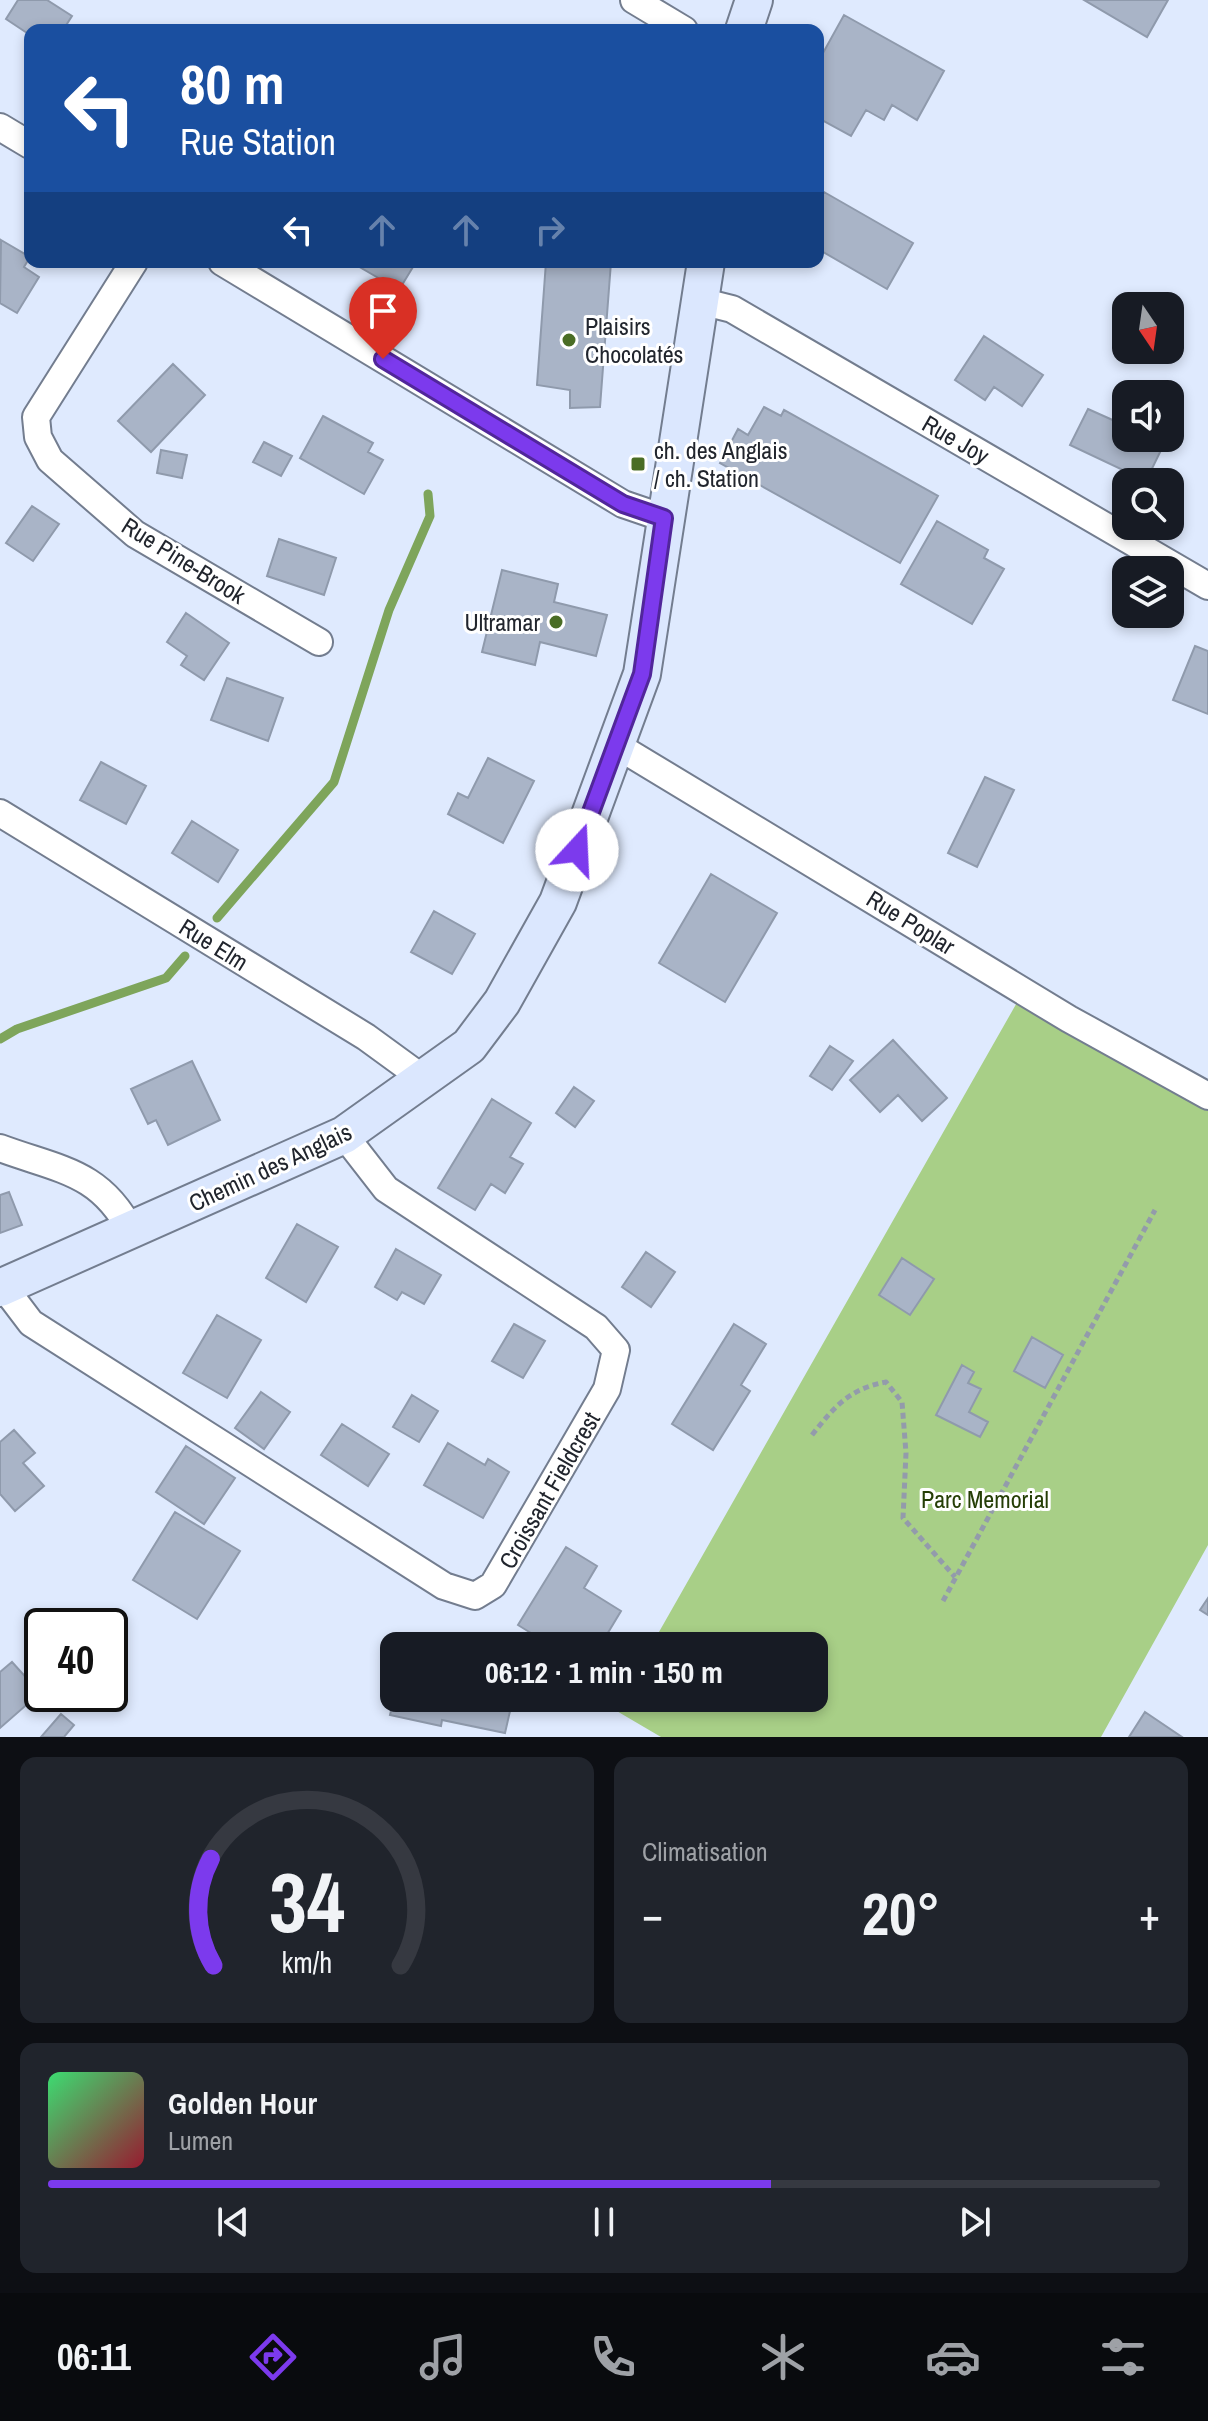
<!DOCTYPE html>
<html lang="fr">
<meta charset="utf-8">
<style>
body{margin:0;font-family:"Archivo Narrow",sans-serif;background:#20242c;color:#f1f3f6;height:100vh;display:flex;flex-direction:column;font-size:30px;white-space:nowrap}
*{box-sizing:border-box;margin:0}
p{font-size:26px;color:#9ea1a6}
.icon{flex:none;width:44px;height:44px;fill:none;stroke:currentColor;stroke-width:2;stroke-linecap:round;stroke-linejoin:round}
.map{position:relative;height:1737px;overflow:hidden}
.sheet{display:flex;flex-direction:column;gap:20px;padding:20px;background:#0d0f14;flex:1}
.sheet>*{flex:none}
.banner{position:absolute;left:24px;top:24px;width:800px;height:244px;border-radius:16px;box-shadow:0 4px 12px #0003;background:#1a4fa0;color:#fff;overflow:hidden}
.needle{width:52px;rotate:167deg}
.fabs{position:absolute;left:1112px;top:292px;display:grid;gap:16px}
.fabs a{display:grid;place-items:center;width:72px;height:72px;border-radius:16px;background:#171b24;box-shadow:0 4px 12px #0003;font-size:40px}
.speed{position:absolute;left:24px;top:1608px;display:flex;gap:16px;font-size:40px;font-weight:700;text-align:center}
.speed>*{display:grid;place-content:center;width:104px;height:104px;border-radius:50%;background:#171b24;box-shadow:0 4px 12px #0003;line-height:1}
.speed .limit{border:4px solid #111;border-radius:12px;background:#fff;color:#111}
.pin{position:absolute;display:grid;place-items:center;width:68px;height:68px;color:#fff;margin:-82px -34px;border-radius:50% 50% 50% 0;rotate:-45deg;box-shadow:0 0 8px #0007}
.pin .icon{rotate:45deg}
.me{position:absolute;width:88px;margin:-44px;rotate:20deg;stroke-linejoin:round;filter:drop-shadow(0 0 6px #0008)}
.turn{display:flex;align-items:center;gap:28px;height:168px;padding:0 24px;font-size:36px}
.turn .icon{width:104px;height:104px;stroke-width:2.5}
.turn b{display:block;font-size:56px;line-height:68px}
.lanes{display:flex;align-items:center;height:76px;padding:0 24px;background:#0003;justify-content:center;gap:40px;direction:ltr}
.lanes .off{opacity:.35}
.big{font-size:60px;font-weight:800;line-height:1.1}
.sheet .tile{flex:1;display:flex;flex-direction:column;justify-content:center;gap:12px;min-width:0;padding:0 28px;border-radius:16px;background:#20242c}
.sheet .dial{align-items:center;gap:0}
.dial svg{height:208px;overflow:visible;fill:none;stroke:#363941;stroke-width:7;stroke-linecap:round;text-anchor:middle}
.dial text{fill:#f1f3f6;stroke:none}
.song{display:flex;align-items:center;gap:24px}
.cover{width:96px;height:96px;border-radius:12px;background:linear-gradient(135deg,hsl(140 70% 55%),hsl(350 70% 35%))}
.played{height:8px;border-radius:4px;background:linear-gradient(90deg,#7c3aed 65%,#363941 65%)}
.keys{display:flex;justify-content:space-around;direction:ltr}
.heat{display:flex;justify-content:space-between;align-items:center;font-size:44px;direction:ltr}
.sheet .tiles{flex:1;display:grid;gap:20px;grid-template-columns:1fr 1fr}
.tile:last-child{grid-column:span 2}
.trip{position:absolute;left:380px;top:1632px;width:448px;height:80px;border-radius:16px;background:#171b24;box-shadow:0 4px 12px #0003;font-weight:800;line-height:80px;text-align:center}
.dock{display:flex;height:128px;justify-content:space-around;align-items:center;background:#090b0e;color:#9ea1a6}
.dock .icon{width:56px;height:56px}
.dock .current{color:#7c3aed}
.dock b{font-size:36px;color:#f1f3f6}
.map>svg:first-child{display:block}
.green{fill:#a8cf87}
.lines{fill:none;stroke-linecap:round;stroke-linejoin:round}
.stream{stroke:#7ea55b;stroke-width:9}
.building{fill:#a9b4c7;stroke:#8f9aac;stroke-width:2}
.street-casing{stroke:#737d8f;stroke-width:30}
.secondary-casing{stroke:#737d8f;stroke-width:40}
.path{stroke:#939bab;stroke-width:5;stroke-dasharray:6 4;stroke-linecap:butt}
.street{stroke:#fff;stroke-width:26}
.secondary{stroke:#dbe7fe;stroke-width:36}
.route-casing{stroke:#51269a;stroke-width:20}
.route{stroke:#7c3aed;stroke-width:14}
.poi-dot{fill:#4a6d25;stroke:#fff;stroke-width:3}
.labels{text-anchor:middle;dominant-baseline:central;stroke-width:6;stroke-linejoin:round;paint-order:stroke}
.poi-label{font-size:24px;fill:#21252d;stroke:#fff;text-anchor:start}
.street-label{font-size:24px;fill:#21252d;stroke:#fff}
.park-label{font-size:24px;fill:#253e06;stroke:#fff}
</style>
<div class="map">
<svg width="1208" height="1737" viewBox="0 0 1208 1737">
<rect width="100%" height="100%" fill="#dfeafe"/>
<path class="green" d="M1019,999L1208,1111V1545L1101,1737H661L615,1710L622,1698H814V1646H651Z"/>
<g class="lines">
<path class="stream" d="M217,918L334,782L389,610L430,516L428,494
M0,1039L17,1029L166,978L185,956"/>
</g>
<path class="building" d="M18,0H47L72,16L63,30H30V35L6,19Z
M1084,0H1168L1147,37Z
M844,15L944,71L917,120L892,105L884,120L866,110L851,136L818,118V86L821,80L818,78V62Z
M824,192L913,243L887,289L818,249V202Z
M1,240L30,257L24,267L39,277L17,313L0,303Z
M351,262H416L399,290Z
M546,262H611L600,407L570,408V390L537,385Z
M984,336L1043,375L1022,406L994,387L985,400L955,380Z
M173,364L205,395L151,452L118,421Z
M764,407L781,416L784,410L938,496L900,563L720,463L738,429L748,435Z
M1088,409L1126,426V438H1151L1164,444L1146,481L1070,445Z
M323,416L373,443L368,452L383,460L364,494L300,458Z
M264,442L292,456L281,476L253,462Z
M161,450L187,455L182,478L157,473Z
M32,506L59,524L33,561L6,543Z
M937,521L988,550L984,558L1004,569L972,624L901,584Z
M279,539L336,558L324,595L267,576Z
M502,570L558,584L554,602L607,615L596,656L540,642L535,665L482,652Z
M186,613L229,643L204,680L181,665L187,656L167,642Z
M1195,646L1208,651V714L1173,700Z
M227,678L283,698L268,741L211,720Z
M488,758L534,781L503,843L448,814L458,793L468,798Z
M101,762L146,786L126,824L80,800Z
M985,777L1014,790L977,867L948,853Z
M192,821L238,850L218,882L172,853Z
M711,874L777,913L725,1002L659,963Z
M434,911L475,934L452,974L411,952Z
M893,1040L947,1098L922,1121L898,1095L880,1112L850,1080Z
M830,1046L853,1061L832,1090L810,1076Z
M192,1061L220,1120L168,1145L156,1120L148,1124L131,1089Z
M574,1087L594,1101L575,1127L556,1113Z
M492,1099L531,1123L510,1157L523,1164L505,1193L491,1184L475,1210L438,1188Z
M9,1192L22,1225L0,1233V1195Z
M297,1224L338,1247L306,1302L266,1278Z
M396,1249L441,1275L424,1304L402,1292L397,1300L375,1287Z
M646,1252L675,1272L651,1307L622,1287Z
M902,1258L934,1279L910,1315L879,1295Z
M217,1315L261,1340L227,1398L183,1373Z
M514,1324L545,1341L523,1378L492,1361Z
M734,1324L766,1344L741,1385L750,1391L713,1450L672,1424Z
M1032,1337L1063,1355L1045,1388L1014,1371Z
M962,1365L974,1372L968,1383L981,1389L969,1412L988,1422L980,1437L936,1415Z
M261,1392L290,1412L264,1449L235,1428Z
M412,1395L438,1411L419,1442L393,1427Z
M342,1424L389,1454L368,1486L321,1455Z
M14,1430L35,1453L23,1463L44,1486L15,1511L0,1494V1442Z
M448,1443L485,1465L488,1459L509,1472L483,1518L424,1485Z
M186,1446L235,1478L204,1524L156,1492Z
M175,1512L240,1551L197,1619L133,1580Z
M566,1547L597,1566L584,1588L621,1611L600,1646H552L518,1625Z
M1208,1598V1615L1200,1610Z
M12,1662L40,1693L0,1728V1672Z
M394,1698H513L505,1733L442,1720L441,1726L390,1715Z
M1145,1712L1182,1737H1129Z
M61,1714L74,1725L64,1737H41Z"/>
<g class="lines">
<defs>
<path id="street" d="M634,0L684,30
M0,127L30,145
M134,262L36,417L38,437L50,460L135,534L319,642
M222,262L623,504L664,518
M700,301L732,309L1208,586
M616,745L1069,1019L1208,1096
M0,813L366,1037L425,1080
M0,1148C59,1170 100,1171 131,1231
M3,1286L31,1323L444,1586L475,1596L493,1585L607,1389L616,1350L596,1327L386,1189L344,1135"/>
<path id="secondary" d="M744,30L754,0
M0,1288L344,1135L469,1046L502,1002L558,902L642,674L706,262"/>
</defs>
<use href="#street" class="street-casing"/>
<use href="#secondary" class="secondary-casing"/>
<path class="path" d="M812,1435C835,1406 849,1389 886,1382L902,1402L906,1453L903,1518L955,1577
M943,1601L1155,1210"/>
<use href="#street" class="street"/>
<use href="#secondary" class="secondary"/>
</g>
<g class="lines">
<defs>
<path id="route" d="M383,359L623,504L664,518L642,674L577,850"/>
</defs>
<use href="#route" class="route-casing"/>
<use href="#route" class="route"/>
</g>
<g class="poi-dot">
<circle cx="569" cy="340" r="8"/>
<rect x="630" y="456" width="16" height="16" rx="4"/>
<circle cx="556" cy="622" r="8"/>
</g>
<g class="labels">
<g class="poi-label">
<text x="585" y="326">Plaisirs<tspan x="585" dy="28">Chocolatés</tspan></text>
<text x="654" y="450">ch. des Anglais<tspan x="654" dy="28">/ ch. Station</tspan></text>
<text x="540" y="622" text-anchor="end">Ultramar</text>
</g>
<g class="street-label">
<text transform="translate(956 439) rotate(30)">Rue Joy</text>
<text transform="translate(184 560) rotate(32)">Rue Pine-Brook</text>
<text transform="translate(911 922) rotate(32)">Rue Poplar</text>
<text transform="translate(214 944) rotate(32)">Rue Elm</text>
<text transform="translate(270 1167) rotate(-25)">Chemin des Anglais</text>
<text transform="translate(549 1490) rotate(-60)">Croissant Fieldcrest</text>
</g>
<g class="park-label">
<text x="985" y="1499">Parc Memorial</text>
</g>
</g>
</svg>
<div class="fabs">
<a><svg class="needle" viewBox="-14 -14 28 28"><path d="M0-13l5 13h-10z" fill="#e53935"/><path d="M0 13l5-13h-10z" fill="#9ea1a6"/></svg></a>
<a><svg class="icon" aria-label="sound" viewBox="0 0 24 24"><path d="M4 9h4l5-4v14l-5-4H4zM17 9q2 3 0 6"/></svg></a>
<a><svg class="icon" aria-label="search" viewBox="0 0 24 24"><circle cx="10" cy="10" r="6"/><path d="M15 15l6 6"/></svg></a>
<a><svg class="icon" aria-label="layers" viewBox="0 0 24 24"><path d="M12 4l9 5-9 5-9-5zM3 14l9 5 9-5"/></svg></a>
</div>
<div class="speed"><div class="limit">40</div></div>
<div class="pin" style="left:383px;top:359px;background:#d93025"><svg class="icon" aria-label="arrive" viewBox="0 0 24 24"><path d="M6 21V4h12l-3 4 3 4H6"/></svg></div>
<svg class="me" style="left:577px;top:850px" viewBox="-20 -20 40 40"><circle r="19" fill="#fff"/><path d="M0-13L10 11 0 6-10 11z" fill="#7c3aed"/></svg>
<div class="trip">06:12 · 1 min · 150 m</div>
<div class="banner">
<div class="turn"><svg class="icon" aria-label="left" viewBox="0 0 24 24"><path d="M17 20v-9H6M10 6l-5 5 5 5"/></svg><div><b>80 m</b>Rue Station</div></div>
<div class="lanes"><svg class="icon" aria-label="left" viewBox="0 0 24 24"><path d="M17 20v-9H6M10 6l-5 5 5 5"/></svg><svg class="icon off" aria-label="ahead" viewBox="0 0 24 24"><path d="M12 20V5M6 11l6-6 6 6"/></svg><svg class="icon off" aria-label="ahead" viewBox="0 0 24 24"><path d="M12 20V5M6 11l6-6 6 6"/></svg><svg class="icon off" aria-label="right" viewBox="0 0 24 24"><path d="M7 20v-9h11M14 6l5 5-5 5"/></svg></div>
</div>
</div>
<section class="sheet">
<div class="tiles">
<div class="tile dial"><svg viewBox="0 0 100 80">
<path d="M14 69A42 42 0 1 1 86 69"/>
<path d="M14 69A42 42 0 0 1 13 28" stroke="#7c3aed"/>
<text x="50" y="56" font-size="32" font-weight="700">34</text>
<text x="50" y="72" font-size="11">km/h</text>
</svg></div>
<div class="tile"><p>Climatisation</p>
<div class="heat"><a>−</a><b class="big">20°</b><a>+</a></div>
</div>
<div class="tile">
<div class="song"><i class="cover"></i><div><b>Golden Hour</b><p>Lumen</p></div></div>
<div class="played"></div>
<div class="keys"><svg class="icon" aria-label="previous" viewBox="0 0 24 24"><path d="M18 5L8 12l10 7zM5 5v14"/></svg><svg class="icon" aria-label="pause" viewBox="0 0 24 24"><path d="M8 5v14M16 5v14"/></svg><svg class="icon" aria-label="next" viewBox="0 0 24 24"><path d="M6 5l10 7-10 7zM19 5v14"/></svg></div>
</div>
</div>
</section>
<nav class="dock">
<b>06:11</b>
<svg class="icon current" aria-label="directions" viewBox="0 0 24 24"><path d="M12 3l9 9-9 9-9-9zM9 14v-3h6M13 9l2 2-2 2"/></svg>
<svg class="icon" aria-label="music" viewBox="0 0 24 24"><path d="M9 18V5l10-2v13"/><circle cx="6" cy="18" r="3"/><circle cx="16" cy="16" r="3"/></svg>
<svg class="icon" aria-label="phone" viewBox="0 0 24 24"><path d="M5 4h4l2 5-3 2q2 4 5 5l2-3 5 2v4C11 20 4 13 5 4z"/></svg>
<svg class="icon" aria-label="climate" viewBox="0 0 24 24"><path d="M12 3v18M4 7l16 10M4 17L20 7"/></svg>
<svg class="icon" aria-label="car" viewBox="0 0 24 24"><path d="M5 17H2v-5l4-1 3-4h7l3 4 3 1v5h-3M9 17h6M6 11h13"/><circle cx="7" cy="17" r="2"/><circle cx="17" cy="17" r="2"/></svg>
<svg class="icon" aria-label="filters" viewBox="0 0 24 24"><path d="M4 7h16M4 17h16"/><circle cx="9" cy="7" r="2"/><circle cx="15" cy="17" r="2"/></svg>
</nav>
